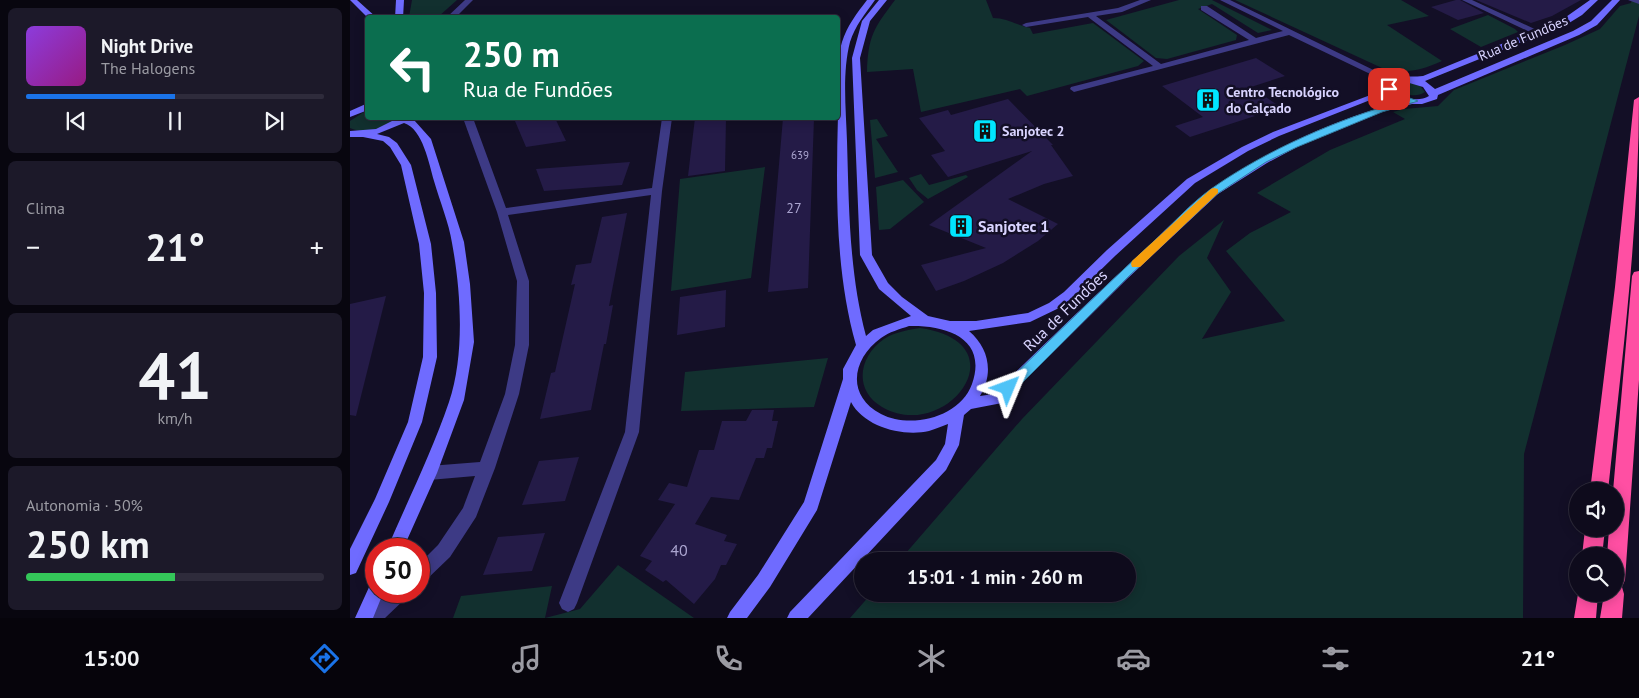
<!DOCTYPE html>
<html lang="pt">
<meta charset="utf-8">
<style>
body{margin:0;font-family:"PT Sans",sans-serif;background:#1c1929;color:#f1f3f6;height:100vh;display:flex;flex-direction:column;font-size:19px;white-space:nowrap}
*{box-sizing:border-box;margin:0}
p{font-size:16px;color:#9b9ba3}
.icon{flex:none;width:28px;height:28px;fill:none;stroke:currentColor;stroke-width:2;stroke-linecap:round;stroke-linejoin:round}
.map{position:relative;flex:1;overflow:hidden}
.drawer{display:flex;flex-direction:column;gap:8px;padding:8px;background:#08060f;width:350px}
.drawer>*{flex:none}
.guide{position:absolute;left:15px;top:15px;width:475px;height:105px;border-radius:5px;box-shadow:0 2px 12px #0003,0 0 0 1px #2e2b3b;background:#0b6e4f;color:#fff;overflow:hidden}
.controls{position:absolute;left:1219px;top:482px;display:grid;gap:10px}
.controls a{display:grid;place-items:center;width:55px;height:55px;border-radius:50%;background:#0e0b1c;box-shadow:0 2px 12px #0003,0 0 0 1px #2e2b3b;font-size:25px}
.speed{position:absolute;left:15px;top:538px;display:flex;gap:10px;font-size:25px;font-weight:700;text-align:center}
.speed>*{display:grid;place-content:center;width:65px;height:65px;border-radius:50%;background:#0e0b1c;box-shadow:0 2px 12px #0003,0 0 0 1px #2e2b3b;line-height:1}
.speed .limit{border:8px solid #d22;background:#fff;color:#111}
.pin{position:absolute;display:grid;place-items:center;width:42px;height:42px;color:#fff;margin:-21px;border-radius:10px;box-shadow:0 2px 8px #0006}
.me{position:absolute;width:55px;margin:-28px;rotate:46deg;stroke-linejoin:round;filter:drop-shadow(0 0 4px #0008)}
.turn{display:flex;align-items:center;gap:18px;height:105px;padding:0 15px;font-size:22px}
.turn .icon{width:65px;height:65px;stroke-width:2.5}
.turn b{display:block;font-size:35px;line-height:42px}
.big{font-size:38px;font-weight:700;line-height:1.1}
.drawer .tile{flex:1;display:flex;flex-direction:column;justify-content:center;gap:8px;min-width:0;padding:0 18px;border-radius:8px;background:#1c1929}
.drawer .dial{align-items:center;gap:0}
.dial b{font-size:65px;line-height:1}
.song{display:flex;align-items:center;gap:15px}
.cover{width:60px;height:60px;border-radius:8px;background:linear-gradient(135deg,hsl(270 70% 55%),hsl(310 70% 35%))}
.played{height:5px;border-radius:2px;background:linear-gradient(90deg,#1a73e8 50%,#2e2b3b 50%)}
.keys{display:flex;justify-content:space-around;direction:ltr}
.heat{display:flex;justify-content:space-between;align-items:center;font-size:28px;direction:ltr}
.charge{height:8px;border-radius:4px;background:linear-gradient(90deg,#34c759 50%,#2e2b3b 0)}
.trip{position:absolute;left:504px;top:552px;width:282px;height:50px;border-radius:25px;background:#0e0b1c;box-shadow:0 2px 12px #0003,0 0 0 1px #2e2b3b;font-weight:700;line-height:50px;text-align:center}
.dock{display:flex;height:80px;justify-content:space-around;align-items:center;background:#06040b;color:#9b9ba3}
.dock .icon{width:35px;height:35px}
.dock .active{color:#1a73e8}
.dock b{font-size:22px;color:#f1f3f6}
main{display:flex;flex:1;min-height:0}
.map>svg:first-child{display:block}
.green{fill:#12302f}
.building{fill:#241b47}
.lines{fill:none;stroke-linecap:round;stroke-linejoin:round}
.street{fill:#3d3a85;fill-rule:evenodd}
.secondary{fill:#6f6bff;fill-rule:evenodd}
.highway{fill:#ff4fa3;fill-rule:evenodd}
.route{fill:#4fc3f7;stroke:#337fa1}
.slow{fill:#f59e0b}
.labels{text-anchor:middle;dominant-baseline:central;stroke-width:5;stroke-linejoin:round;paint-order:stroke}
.far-number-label{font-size:11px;fill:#aca6d1}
.far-street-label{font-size:14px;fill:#d9d4ff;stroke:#130f26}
.far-poi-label{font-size:14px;font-weight:bold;fill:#d9d4ff;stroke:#130f26;text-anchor:start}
.number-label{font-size:14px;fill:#aca6d1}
.poi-label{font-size:16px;font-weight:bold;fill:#d9d4ff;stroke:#130f26;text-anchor:start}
.street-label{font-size:16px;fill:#d9d4ff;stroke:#130f26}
.near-number-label{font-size:16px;fill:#aca6d1}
</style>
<main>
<section class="drawer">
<div class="tile">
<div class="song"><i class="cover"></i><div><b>Night Drive</b><p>The Halogens</p></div></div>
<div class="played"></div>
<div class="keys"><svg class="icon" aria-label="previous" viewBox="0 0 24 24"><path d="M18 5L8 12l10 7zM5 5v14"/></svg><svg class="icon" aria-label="pause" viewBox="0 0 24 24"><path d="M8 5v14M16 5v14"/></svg><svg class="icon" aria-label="next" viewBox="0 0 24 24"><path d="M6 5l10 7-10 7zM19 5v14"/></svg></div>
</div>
<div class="tile"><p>Clima</p>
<div class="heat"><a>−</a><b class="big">21°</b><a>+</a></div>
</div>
<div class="tile dial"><b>41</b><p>km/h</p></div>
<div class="tile"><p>Autonomia · 50%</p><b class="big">250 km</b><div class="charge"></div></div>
</section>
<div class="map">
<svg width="1289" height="618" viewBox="0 0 1289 618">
<rect width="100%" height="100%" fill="#130f26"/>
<path class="green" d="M62,0H107L88,17H59Z
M545,0H636L643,18C657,18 666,25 680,28L683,34L743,23L794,61L788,66L677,96L670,89L571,112L563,69L517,72C518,36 524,28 545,0Z
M829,0H862L922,30L908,33L862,4L848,9L887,35L886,40L817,59L806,58L756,20Z
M885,0H1051L1079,16L1037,25L1092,61C1066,72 1060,73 1032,68Z
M1282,0H1289V16L1174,454L1173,618H500L521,594H778V561H549L672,419L829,256L874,220L857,258L881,292L852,339L935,321L876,251L900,233L941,212L907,193L980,150L1055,119L1043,112L1054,109L1088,106L1104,90L1215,45L1250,29L1270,6L1281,3Z
M1138,15L1165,29L1168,32L1131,47L1100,29Z
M1058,82L1070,86L1075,92C1066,98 1055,95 1048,89V84Z
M17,110L18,118H50C38,128 15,135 0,128V121Z
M527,119L538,136L526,139L548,172L525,178L520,120Z
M415,167L401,278L321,291L330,179Z
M571,174L579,185L616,175L618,177L578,199L567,190L559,178Z
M553,180L574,202L540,229L529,230L526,187Z
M570,328C673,343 596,444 532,407C503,390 509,356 534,339C545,332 558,330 570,328Z
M478,358L464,407L331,411L335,372Z
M268,565L344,618H103L111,596L202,586L195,618L230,609Z"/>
<path class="building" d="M1106,0H1110L1134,13L1108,20L1081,7Z
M1126,0H1231L1202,16L1181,23Z
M906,58L935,76L901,87L926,104L900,112L905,116L840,137L825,126L853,117L812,86Z
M658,99L703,145H701L723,176L694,184L658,199L708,224L688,241L653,263L614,281L586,291L571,265L636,248L579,225L682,151L598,177L581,155L595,151L569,118L598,110L601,115Z
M179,118H205L216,141L176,147L165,121Z
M345,118H376L375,171L338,176Z
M433,118H464L458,288L418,292Z
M280,162L272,185L194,191L186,169Z
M277,213L259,306L263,305L256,344H254L241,410L190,419L201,373L205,372L225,284L221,285L226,265L241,263L252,217Z
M376,290L375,327L327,335L330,297Z
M36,296L6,416L0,415V304Z
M402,410H424L422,421H428L422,448H417L414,458H406L389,500L361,497L345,524L377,535L374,541L387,544L376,565H371L365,579L344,604L316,580L313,582L295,570L302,561L290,556L325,504L308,500L319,483L337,487L349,450H364L372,421H396Z
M229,457L215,501L172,505L189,461Z
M195,533L182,571L133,575L148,537Z"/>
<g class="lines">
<path class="street" d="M115,0H123L105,18H96Z
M790,0H801L772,12L746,16L811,64L899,40L851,10V6H857L906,38L933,31L870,0H880L1046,81L1039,83L939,35L724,92L720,89L721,87L803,66L738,17L676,27L672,25L676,23L768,8Z
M1112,0H1122L1191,32L1184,34Z
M1278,0H1289V4Z
M113,118H123L156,208L302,188L312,118H322L312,191L289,432L227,603L224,609L218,612L212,609L209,603L275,432L301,195L158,215L179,281V345L169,394L145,468L126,517L100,557L75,581L69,583V564L88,545L113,508L125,476L79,480L74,478L71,473L74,468L79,466L130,462L155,394L165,345L167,281L147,212Z
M38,591H59L57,597L35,618H13L16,612Z"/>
<path class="secondary" d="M0,0H7L27,18H18Z
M46,0H54L53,18H45Z
M517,0H525C515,14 505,26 500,42C492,73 496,110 497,141C499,207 499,272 516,336L523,330L561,316L529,289L510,255L502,58L512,21L529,0H537L520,21L510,58L522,255L538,283L552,297L578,316L600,321H626L678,313L699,303L714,292L757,250L837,179L892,147L923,132L1023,94L1035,88L1034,86C1043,73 1058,78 1073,76L1213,19L1240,0H1248L1232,15L1219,23L1075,81L1085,89L1223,31L1241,21L1262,0H1270L1247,25L1229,35L1088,95L1087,99L1072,104H1062L1032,112L947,147L917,163L868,194L778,278L652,403L621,409L614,415L609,445L596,470L458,618H437L440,612L586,460L595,444L598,424C592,426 586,429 579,431C553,437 514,427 501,402L467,510L420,587L397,618H377L380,612L408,575L454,502L493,379V369L506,345C485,271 486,191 488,114C488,91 485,65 492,42C497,26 507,13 517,0ZM1056,82L1073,87L1079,96C1067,103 1049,98 1043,86L1045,83ZM1038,93L1051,102C985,119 919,150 862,189C840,204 820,226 800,245C747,293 695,344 643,394L630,396C644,373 639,348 619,331L680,322L707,309L722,298L765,256L845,183L898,151L929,136ZM559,326C596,325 638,338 622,384C610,418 560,429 531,414C495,395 503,358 531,338C539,332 550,329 559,326Z
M18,103V110L0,117V111Z
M48,118H58L64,120L81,139L114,242L120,284L124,342L114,400L87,473L53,549H37C58,500 82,452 99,402C115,355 111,291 102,243C99,223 90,202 84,181C79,164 73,129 54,123L27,134L39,137L47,143L61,165L81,244L86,293L87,357L72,422L39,502L6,573L0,575V549L25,499L58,422L73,357L74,293L69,244L51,165L40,147L33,141L13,137H0V131L26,129Z
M26,583V591H34L23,618H5L20,585Z"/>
<path class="highway" d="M1289,97C1289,229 1272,360 1258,491H1240L1265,287L1284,100Z
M1289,271V380L1275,580L1272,587L1274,594L1272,618H1250L1254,594H1265V556H1257L1259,529H1265V491H1263L1282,276L1284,272Z
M1235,529H1255L1252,556H1232Z
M1228,594H1248L1246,618H1224Z"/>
</g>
<path class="route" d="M1036,87H1041L1054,96L1068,101L1032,112L947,147L916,162L867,194L778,277L663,392H654L652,388L654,385C703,337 752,289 802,243C822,225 840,204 861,189C916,150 990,118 1054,101L1048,99L1036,90Z"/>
<path class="slow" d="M864,188L868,189V193L790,267H782L781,264L782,261L861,189Z"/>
<defs>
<symbol id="building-square" viewBox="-11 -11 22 22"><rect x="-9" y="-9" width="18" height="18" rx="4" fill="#00e5ff" stroke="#130f26"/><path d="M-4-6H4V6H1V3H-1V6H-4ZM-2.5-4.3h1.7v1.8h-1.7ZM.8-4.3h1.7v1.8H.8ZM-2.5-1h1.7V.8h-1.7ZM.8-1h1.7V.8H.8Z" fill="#111"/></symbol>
</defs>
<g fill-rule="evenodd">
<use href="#building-square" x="844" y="86" width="28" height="28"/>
<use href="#building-square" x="621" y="117" width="28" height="28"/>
<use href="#building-square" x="597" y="212" width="28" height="28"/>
</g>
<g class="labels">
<g class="far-number-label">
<text x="450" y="155">639</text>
</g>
<g class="far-street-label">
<text transform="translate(1173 38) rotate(-23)">Rua de Fundões</text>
</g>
<g class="far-poi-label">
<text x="876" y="92">Centro Tecnológico<tspan x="876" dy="16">do Calçado</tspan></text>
<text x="652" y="131">Sanjotec 2</text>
</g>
<g class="number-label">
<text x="444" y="208">27</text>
</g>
<g class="poi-label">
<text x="628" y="226">Sanjotec 1</text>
</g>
<g class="street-label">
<text transform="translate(715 310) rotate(-44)">Rua de Fundões</text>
</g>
<g class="near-number-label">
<text x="329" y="550">40</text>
</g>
</g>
</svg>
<div class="controls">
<a><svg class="icon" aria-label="sound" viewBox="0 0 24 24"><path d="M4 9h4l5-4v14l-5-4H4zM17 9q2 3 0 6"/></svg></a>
<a><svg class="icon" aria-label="search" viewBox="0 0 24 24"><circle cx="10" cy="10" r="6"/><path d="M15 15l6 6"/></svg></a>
</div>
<div class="speed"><div class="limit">50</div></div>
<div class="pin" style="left:1039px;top:89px;background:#d93025"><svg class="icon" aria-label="arrive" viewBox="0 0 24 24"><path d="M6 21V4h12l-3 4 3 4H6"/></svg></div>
<svg class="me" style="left:658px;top:388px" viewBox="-20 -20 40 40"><path d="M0-17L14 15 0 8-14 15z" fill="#4fc3f7" stroke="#fff" stroke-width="4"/></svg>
<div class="trip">15:01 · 1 min · 260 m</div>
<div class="guide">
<div class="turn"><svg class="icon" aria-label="left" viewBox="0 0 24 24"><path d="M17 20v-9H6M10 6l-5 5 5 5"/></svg><div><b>250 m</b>Rua de Fundões</div></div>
</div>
</div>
</main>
<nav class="dock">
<b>15:00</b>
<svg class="icon active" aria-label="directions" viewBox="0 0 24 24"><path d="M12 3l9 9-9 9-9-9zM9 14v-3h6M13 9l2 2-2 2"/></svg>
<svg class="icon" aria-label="music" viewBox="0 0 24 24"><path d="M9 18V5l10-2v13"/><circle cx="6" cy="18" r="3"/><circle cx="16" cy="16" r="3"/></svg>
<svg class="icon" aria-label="phone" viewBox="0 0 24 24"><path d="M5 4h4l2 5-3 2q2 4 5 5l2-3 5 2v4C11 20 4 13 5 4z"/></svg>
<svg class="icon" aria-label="climate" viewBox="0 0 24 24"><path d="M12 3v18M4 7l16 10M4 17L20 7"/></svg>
<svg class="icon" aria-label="car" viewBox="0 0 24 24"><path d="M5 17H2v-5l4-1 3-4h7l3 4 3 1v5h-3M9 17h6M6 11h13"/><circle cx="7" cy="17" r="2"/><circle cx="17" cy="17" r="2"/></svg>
<svg class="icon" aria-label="filters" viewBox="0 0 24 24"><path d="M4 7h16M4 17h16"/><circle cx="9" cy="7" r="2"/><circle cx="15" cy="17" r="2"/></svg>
<b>21°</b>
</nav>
